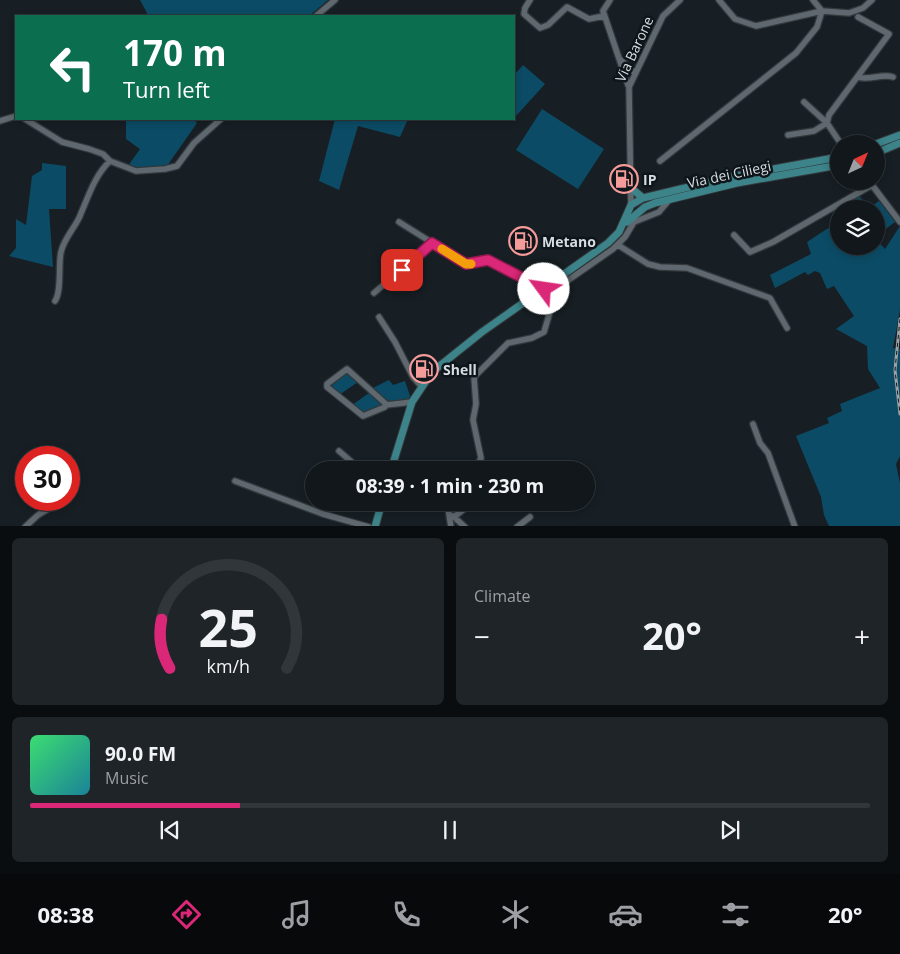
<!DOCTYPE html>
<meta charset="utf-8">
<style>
body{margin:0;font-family:"Open Sans",sans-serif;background:#1e2428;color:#f1f3f6;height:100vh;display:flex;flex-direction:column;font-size:19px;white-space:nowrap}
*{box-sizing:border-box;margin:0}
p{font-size:16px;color:#9c9fa3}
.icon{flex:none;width:28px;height:28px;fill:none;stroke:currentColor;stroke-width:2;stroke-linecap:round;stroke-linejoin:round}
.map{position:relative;height:526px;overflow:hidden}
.side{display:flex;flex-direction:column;gap:12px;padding:12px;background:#090d0f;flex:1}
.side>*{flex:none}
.top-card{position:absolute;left:15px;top:15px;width:500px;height:105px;border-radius:0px;box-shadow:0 2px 8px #0003,0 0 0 1px #30363a;background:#0b6e4f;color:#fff;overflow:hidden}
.needle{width:32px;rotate:43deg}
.buttons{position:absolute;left:830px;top:135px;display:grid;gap:10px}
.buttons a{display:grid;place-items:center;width:55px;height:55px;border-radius:50%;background:#11171b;box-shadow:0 2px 8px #0003,0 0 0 1px #30363a;font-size:25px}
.speed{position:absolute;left:15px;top:446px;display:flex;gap:10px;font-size:25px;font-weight:700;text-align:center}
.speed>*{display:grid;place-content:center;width:65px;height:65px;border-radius:50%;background:#11171b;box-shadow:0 2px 8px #0003,0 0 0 1px #30363a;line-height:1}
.speed .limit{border:8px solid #d22;background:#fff;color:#111}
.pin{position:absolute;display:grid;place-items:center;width:42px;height:42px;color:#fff;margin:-21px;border-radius:10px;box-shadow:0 2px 8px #0006}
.me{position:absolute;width:55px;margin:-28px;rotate:301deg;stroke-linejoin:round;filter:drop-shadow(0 0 4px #0008)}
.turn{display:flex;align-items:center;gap:18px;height:105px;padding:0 25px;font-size:22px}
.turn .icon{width:65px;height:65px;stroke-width:2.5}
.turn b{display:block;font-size:35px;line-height:42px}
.big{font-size:38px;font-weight:700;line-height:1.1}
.side .widget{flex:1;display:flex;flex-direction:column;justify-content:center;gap:8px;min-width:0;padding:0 18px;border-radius:8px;background:#1e2428}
.side .dial{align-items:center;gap:0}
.dial svg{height:130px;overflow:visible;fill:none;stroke:#30363a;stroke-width:7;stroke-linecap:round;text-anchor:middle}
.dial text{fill:#f1f3f6;stroke:none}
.song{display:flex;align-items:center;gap:15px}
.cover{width:60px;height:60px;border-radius:8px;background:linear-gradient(135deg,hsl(140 70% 55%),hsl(190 70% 35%))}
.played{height:5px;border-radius:2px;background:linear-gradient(90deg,#db2777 25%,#30363a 25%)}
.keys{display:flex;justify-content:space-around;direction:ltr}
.heat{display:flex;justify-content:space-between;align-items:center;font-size:28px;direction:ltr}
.side .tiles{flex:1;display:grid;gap:12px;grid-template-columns:1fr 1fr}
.widget:last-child{grid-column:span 2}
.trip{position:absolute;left:305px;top:461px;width:290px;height:50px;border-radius:25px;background:#11171b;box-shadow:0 2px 8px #0003,0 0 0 1px #30363a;font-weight:700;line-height:50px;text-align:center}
.menu{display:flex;height:80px;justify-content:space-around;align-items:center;background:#07090b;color:#9c9fa3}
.menu .icon{width:35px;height:35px}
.menu .current{color:#db2777}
.menu b{font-size:22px;color:#f1f3f6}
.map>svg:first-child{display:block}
.green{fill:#0c4b65}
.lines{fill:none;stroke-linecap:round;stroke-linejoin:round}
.minor-casing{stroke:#32383b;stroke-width:8}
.major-casing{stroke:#32383b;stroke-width:9}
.minor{stroke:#5e686e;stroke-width:5.5}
.major{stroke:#3c838a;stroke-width:7}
.rail-casing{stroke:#9ba2a6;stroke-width:3}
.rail{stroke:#0e161b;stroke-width:1;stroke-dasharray:4;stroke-linecap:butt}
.route-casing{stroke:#8e194d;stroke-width:12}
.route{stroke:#db2777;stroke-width:9}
.slow{stroke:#f59e0b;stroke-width:9}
.labels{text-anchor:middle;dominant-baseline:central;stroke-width:5;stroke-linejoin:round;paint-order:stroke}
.street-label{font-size:14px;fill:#d7dde0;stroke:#0e161b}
.poi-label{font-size:14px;font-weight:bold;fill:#d7dde0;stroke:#0e161b;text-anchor:start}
</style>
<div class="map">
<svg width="900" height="527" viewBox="0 0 900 527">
<rect width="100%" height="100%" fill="#171f24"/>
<path class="green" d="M140,0H328L309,16H146L147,13Z
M523,65L545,84L516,116L514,114V75Z
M542,109L604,149L578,189L516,150Z
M126,119H193L197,123L167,166C157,171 139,169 128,166L140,149L126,139Z
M335,119H408L400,137L358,126L339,190L319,181Z
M42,163L66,166V209H49L53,267L9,256L16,248V219L26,225L32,176L42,170Z
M859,195L866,205L861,209H839V246H876V239L885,249L900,226V310L893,348L900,349V456L896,464L900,483V526H829L824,515L821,497L796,436L829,423L827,418L842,411L840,404L880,388L868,369L867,346L836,329L854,316L834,286L827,289L820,273L815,271L808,275L805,272L775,288L770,275L811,254L807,242L839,221L832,211Z
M879,201L895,222L876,236V209H868Z
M347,372L358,382L339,395L328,386Z
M389,380L393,385L405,381L410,396L408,400L388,403L373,388Z
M369,393L383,406L365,415L352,405Z"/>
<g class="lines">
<defs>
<path id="minor" d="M530,0L525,8L524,14L540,28L548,25L567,7L589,19L604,16
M610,0L603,11L628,85
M719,0L735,19L756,26L822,11L849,13L863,8L872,0
M316,16L335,0
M621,60L634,72
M857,77C869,81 882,73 893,77
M804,102L827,123L841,144
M25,119L62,142L89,149L103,154L110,161L136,171L165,169L177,166L194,143L221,119
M0,121L16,116
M788,135L814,131L827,123L829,115L889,34L858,17
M660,161L796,53L817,27L822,11L813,0
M869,181L900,222
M631,205L629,87L663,16L680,0
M399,222L466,264L488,260L544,289
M734,235L750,252L773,242L872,185
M618,245L648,264L660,267L687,268L770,298L787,328
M374,293L432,243
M55,301C62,291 58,265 61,252C64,239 73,230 79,218C88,198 94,176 110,161
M379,317L395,342L413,377L421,386
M347,369L386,404L385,407L363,416L327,387V384Z
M386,405L412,402
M753,424L760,443L768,453L795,527
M339,451L361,470
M469,470L478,464L481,458L473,420L476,404L474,377L508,343L532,338L544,332L557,288L613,249L625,237L634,222L659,212L670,199
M517,470L525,464
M235,481L323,514L369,527
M447,502L451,527
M453,516L465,527
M454,517L473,502
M25,527L38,515L60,502
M517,527L530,517"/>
<path id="major" d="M876,144L900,135
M876,153L900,143
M631,188L643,198
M631,205L643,198L735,176L839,157
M627,222L645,207L655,203L737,183L839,165
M391,470L412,402L432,372L482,332L608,243L619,232L631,205
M375,527L382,502"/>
</defs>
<use href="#minor" class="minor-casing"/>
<use href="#major" class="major-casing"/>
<use href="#minor" class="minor"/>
<use href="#major" class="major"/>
<defs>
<path id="rail" d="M900,319L895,370L900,414"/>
</defs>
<use href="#rail" class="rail-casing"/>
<use href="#rail" class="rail"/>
</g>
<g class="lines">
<defs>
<path id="route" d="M402,270L432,243L466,264L488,260L544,289"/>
</defs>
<use href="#route" class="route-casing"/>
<use href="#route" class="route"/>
<path class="slow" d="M442,249L466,264H471"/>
</g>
<defs>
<symbol id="fuel-ring" viewBox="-11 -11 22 22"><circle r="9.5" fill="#0e161b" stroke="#f59b9a" stroke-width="1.5"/><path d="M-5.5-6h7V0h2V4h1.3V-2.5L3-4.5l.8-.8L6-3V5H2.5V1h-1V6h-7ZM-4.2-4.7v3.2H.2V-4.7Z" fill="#f59b9a"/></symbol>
</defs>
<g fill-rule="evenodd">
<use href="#fuel-ring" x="608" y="163" width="32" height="32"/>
<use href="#fuel-ring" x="507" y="225" width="32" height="32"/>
<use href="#fuel-ring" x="408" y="353" width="32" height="32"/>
</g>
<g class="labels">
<g class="street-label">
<text transform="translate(634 49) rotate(-65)">Via Barone</text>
<text transform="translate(729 174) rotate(-12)">Via dei Ciliegi</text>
</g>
<g class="poi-label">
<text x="643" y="179">IP</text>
<text x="542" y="241">Metano</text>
<text x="443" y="369">Shell</text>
</g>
</g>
</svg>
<div class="buttons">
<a><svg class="needle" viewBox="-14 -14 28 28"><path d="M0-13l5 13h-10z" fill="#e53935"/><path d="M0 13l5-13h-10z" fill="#9c9fa3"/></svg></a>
<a><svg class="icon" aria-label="layers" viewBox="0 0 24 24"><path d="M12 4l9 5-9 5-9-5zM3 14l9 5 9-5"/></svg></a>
</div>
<div class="speed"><div class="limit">30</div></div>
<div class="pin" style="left:402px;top:270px;background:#d93025"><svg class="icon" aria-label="arrive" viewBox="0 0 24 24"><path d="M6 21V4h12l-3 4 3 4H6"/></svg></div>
<svg class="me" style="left:544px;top:289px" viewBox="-20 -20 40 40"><circle r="19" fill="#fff"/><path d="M0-13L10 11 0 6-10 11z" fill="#db2777"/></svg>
<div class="trip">08:39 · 1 min · 230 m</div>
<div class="top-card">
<div class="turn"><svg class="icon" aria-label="left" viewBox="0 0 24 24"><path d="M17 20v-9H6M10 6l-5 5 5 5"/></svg><div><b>170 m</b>Turn left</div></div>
</div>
</div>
<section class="side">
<div class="tiles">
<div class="widget dial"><svg viewBox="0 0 100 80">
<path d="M14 69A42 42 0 1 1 86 69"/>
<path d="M14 69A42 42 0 0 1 9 39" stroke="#db2777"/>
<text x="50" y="56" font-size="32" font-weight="700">25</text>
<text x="50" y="72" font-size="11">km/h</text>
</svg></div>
<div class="widget"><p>Climate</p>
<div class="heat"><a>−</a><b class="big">20°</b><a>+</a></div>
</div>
<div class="widget">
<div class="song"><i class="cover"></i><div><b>90.0 FM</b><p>Music</p></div></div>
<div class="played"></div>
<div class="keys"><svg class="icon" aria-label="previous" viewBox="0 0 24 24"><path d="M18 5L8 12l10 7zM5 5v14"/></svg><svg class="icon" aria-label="pause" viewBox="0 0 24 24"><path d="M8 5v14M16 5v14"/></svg><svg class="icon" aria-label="next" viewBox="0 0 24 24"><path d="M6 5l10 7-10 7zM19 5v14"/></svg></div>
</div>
</div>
</section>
<nav class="menu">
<b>08:38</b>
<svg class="icon current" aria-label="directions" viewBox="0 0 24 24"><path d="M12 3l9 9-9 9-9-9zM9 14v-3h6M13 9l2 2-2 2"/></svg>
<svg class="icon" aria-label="music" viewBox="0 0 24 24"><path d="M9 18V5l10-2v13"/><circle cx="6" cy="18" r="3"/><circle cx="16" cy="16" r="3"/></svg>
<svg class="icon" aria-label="phone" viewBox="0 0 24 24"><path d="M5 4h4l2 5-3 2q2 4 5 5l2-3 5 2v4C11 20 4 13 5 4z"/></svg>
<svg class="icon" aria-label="climate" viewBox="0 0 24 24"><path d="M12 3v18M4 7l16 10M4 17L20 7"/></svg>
<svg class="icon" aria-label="car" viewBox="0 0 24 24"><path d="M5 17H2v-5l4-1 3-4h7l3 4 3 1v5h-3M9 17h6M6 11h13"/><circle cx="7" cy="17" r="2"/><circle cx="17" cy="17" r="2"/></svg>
<svg class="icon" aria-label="filters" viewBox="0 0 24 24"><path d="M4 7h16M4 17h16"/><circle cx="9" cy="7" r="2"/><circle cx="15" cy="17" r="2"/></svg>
<b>20°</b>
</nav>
